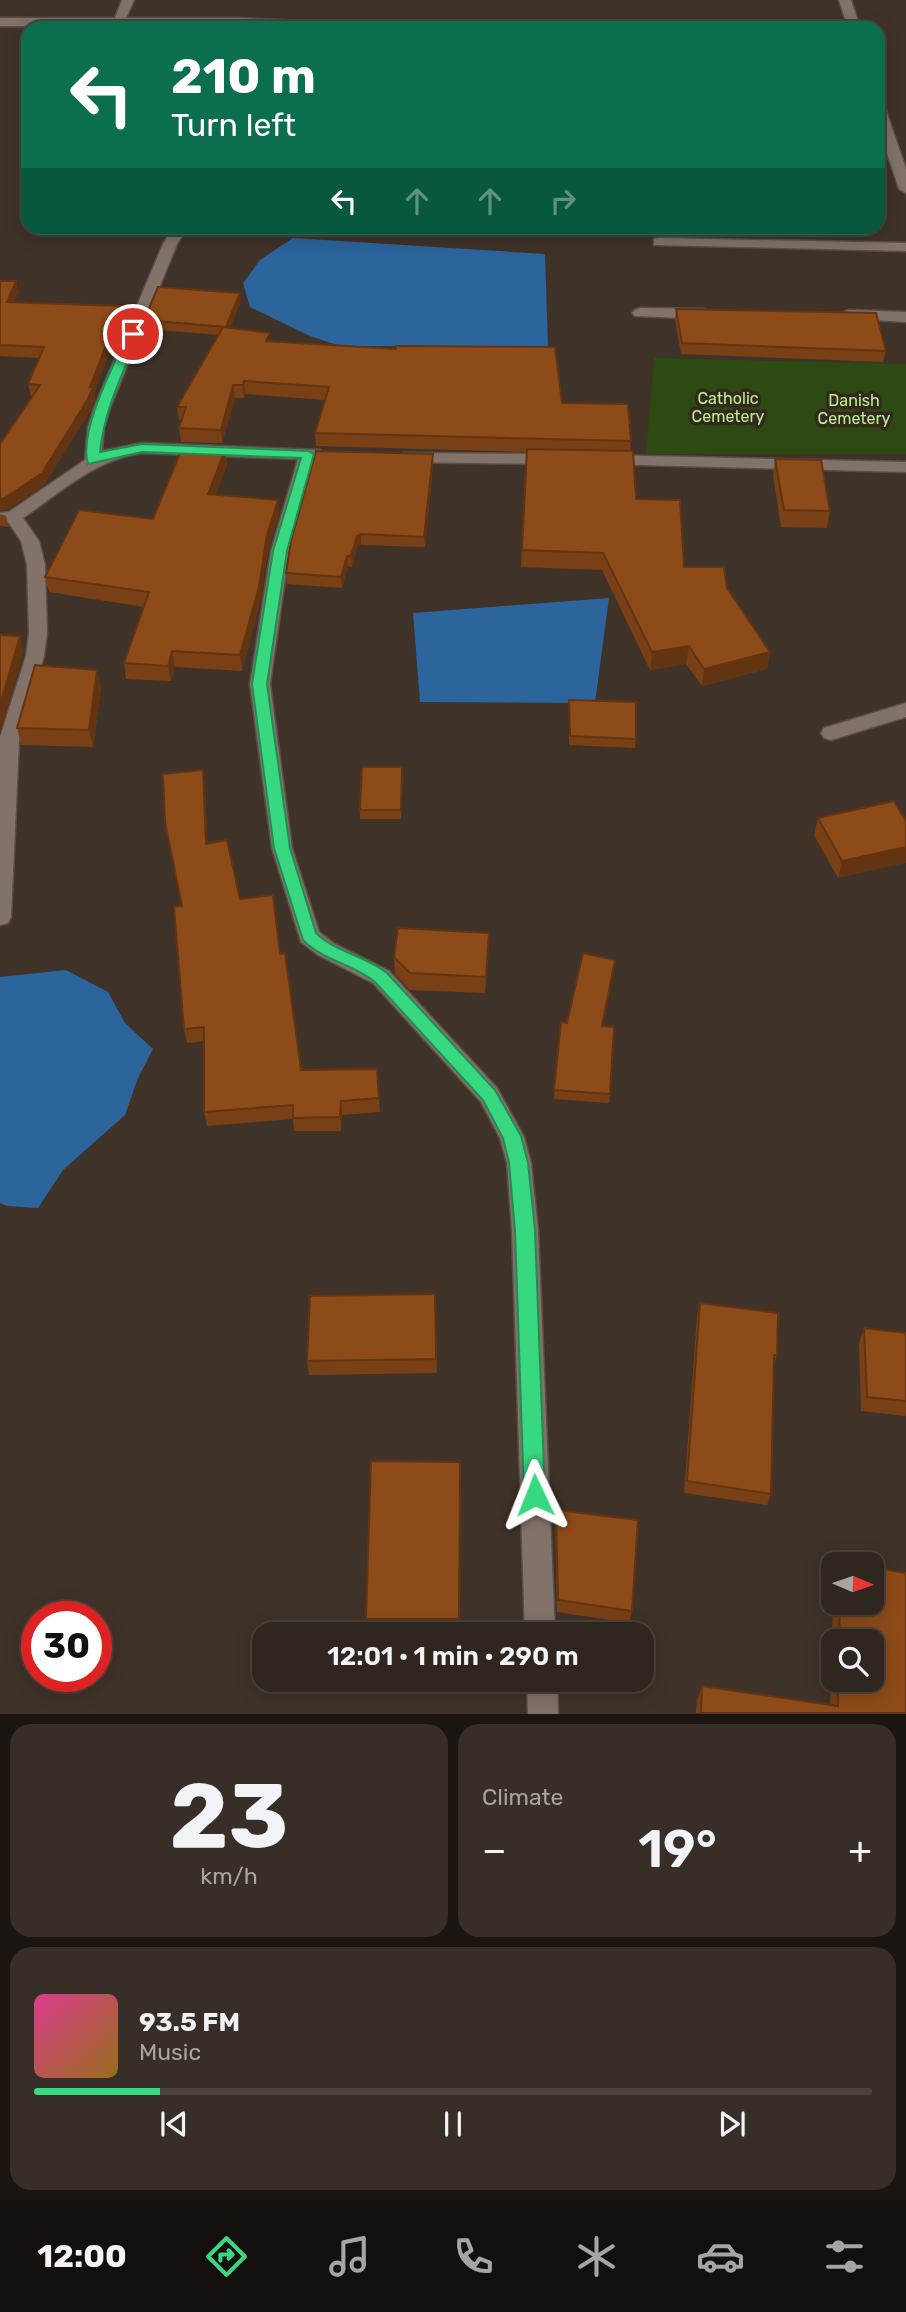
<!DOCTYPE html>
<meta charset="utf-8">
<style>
body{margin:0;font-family:Rubik,sans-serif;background:#372e28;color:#f1f3f6;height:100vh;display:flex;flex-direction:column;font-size:26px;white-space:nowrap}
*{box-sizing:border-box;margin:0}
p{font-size:23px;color:#a7a5a4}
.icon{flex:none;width:38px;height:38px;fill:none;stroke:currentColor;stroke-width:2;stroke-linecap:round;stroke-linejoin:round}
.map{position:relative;height:1714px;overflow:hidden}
.side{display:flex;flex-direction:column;gap:10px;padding:10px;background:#1a1511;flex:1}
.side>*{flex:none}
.top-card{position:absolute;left:21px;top:21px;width:864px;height:214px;border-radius:21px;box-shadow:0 4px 18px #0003,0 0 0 2px #4a433d;background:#0b6e4f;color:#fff;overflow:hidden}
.needle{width:46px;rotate:92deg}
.fabs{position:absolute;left:821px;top:1552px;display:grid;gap:14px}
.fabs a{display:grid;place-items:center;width:63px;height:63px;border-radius:14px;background:#2f261f;box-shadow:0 4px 18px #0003,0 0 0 2px #4a433d;font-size:35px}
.speed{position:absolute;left:21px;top:1601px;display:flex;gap:14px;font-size:35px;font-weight:700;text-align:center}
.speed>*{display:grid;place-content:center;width:91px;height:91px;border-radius:50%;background:#2f261f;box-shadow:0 4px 18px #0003,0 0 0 2px #4a433d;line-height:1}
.speed .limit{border:10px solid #d22;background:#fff;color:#111}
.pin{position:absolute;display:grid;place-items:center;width:60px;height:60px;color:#fff;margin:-30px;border:4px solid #fff;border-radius:50%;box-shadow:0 2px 7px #0007}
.me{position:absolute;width:77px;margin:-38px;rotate:358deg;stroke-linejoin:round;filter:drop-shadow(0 0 5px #0008)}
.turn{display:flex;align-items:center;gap:24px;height:147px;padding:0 35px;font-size:32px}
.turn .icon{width:91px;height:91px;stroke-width:2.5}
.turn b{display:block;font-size:49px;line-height:60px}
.lanes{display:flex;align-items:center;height:66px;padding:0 35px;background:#0003;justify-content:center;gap:35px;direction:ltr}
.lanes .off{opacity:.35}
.big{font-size:52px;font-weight:600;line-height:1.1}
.side .card{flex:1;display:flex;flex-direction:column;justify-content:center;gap:10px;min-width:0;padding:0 24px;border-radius:21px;background:#372e28}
.side .dial{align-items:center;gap:0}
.dial b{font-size:91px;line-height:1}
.song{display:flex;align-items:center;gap:21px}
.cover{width:84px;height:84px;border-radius:10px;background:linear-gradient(135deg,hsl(330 70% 55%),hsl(40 70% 35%))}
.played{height:7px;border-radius:4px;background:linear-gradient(90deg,#38d880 15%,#4a433d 15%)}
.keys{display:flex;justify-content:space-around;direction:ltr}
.heat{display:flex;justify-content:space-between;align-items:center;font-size:38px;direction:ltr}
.side .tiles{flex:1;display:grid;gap:10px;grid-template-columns:1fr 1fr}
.card:last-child{grid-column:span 2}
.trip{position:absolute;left:252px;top:1622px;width:402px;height:70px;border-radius:21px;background:#2f261f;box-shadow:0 4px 18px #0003,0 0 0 2px #4a433d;font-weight:600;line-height:70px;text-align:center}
.menu{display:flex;height:112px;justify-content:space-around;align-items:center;background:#130f0c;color:#a7a5a4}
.menu .icon{width:49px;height:49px}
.menu .current{color:#38d880}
.menu b{font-size:32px;color:#f1f3f6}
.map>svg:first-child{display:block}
.green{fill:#2c4a11}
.water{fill:#2c649c}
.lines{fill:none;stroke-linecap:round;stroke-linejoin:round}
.minor-casing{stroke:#5a4e48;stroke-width:3}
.minor{fill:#827269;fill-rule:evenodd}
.wall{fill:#794016;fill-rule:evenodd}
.shaded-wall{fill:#633412}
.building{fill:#8d4b19;stroke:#633412;stroke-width:2}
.route{fill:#38d880;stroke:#248c53;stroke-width:2}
.labels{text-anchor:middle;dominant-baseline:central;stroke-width:7;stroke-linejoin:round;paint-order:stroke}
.far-park-label{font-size:16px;fill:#baf291;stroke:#35281f}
</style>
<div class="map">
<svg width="906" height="1714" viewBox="0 0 906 1714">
<rect width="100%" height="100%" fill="#3f3229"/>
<path class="green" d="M654,358L906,364V454H646Z"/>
<path class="water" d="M293,238L545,254L548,347L340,346L310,336L250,307L243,283L260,260Z
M609,598L595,703L420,702L413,613Z
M66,970L108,992L125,1023L153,1049L138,1078L125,1115L63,1170L38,1208L7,1206L0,1203V977Z"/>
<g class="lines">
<defs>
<path id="minor" d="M122,0H134L126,18H240L358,24H521L527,28L0,26V18H115Z
M839,0H851L860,28H848Z
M878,101L884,105L906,169V193L899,189L878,126Z
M173,228H187L177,244L110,408L104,427L102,451L142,443L320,450L328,455L326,459L315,460L289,551L270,684L292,848L319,932L333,943L389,971L497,1088L524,1137L531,1163L538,1230L555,1634H525L512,1230L507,1163L500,1138L481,1102L373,983L318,955L301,942L272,848L250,684L271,551L298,459L142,453C96,459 61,492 23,518L39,541L45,565L47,633L44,656L19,740L11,917L8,923L0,925V737L26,656L29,633L27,565L21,541L9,523H0V513L9,512L85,460L88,427L94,408L163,244Z
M659,238L906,243V251L654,245V239Z
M640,308L704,309L712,314L704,319L635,316L632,313L635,310Z
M849,310L906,312V322L844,318L841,315L844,312Z
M404,453L554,454L562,459L554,464L398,462L396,458Z
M607,455L906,462V472L601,464L599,460Z
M906,703V717L831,740L824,738L821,733L824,728Z
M527,1680H557L558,1714H528Z"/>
</defs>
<use href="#minor" class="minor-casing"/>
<use href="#minor" class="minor"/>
</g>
<path class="wall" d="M0,281L19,292L14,302L123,317L94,393L95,399L90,411L44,485L8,509L33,396H31L28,384L39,358L0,356Z
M241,301L230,328L271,341L562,403L631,441L630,451L636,499L684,567L727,588L770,652L767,669L702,686L686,664L650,670L602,570L521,567L526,452L316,446L315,433L325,400L245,394L244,398H235L222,443L181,442L179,428L182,420H179L177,407L219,335L145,329L144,320Z
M676,309L886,351L883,362L681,354L675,319Z
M225,450L227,465L215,495L278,500L279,515L268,550L260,602L242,671L175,667L171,681L126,679L124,663L144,607L49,592L45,577L153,519Z
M775,459L830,511L827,528L781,527L773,476Z
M433,464L425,547L361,545L357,547L352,567L348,566L342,588L287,584L286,573Z
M0,514L6,516L9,527L0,526Z
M101,687L93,747L21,745L17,728Z
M569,700L636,739L635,748L569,745Z
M403,776L401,819H360V810Z
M205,785L207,844L240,899L280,954L301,1070L377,1069L380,1112L342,1115L341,1131H294L293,1119L207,1126L204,1112V1041L187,1043L184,1029Z
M818,818L906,821L838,878L814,835Z
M488,950L485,993L410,990L395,974L394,957Z
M614,969L603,1026L610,1094L609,1103L554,1099L561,1022L567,1023Z
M435,1294L437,1373L309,1375L307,1361Z
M700,1303L777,1355L774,1365L771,1494L767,1505L684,1493L697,1316Z
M864,1328L906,1333V1416L861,1411L859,1343Z
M460,1462L459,1631H367L366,1619Z
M556,1510L632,1611L629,1623L557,1612L555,1523Z
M833,1603H872L906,1713H696L697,1700L702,1686L830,1705ZM833,1642H872V1680H833Z"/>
<path class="shaded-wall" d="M16,281L19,292L9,313L7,302Z
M240,293L241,301L227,335L226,327Z
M121,306L123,317L94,393L95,399L90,411L44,485L8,509L0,511V499L90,387Z
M244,381L245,394L244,398L243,385Z
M233,385L235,398L222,443L221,430Z
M225,450L227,465L210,510L208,494Z
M433,454V464L425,547L424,537Z
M278,500L279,515L268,550L260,602L242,671L240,655L267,535Z
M361,534V545L357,547L352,567L351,556L357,536Z
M347,556L348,566L342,588L341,577Z
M20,636L24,651L0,735V705Z
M689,646L686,664L650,670L652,652Z
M172,651L175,667L171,681L168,666Z
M770,652L767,669L702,686L704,669Z
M97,670L101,687L93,747L89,730Z
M203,770L205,785L208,859L206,844Z
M906,847V863L838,878L842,861Z
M615,960L614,969L601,1034L602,1026Z
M341,1101L342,1115L341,1131L340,1117Z"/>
<path class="building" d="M0,281H16L7,302L121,306L90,387H93L88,399L42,473L5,498L0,499V444L40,385L28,384L44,347L0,345Z
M158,287L240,293L226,327L144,320Z
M676,309L876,313L886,351L682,343Z
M223,327L270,333L266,341L396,349V346L555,347L562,403L628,404L631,441L315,433L329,387L244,381L243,385H233L221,430L179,428L186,407H177Z
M183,446L225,450L208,494L278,500L267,535L259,587L240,655L172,651L168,666L124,663L149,592L45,577L79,510L153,519Z
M527,449L633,451L636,499L680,500L684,567H724L727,588L770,652L704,669L689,646L652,652L603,553L522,550Z
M316,451L433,454L424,537L361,534L357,536L351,556H347L341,577L286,573L291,541Z
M775,459L821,460L830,511L784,510Z
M0,635L20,636L0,705Z
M35,665L97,670L89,730L17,728Z
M569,700L636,702V739L570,736Z
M362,767H402L401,810H360Z
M203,770L206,844L227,840L240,899L273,895L280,954L285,953L301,1070L377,1069L379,1098L341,1101L340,1117L293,1118V1105L204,1112V1027L184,1029L174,907L182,906L165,822L163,774Z
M894,801L906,821V847L842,861L818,818Z
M398,928L489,933L486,977L410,973L394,957Z
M583,953L615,960L602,1026L614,1027L610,1094L554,1090L561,1022L567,1023Z
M435,1294L436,1359L307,1361L310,1296Z
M700,1303L778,1313L777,1355H774L771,1494L687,1481Z
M864,1328L906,1333V1401L867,1397Z
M371,1461L460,1462L459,1619H366Z
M556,1510L638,1520L632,1611L558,1600Z
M841,1561L860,1564H841Z
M872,1567L906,1573V1713H701L702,1686L838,1706V1680H872V1642H839L840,1603H872Z"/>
<path class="route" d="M133,331L139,334C123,373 104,410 100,452L142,444L308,451L314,454L287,551L267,684L290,848L316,933C335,952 366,956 387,973L495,1090L521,1136L528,1163L535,1230L545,1495L542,1502L535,1506L527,1502L524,1495L515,1230L509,1163L503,1138L483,1100L375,982C353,964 322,960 303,940L274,848L252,684L273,551L301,458L142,452L88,464C78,432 114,364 128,334Z"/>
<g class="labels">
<g class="far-park-label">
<text x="728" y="398">Catholic<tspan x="728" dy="18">Cemetery</tspan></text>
<text x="854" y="400">Danish<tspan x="854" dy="18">Cemetery</tspan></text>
</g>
</g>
</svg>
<div class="fabs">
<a><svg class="needle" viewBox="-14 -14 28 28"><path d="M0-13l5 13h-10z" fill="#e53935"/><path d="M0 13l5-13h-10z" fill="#a7a5a4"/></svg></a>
<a><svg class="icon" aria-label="search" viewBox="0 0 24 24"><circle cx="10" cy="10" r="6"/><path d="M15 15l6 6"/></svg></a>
</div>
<div class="speed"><div class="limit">30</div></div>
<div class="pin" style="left:133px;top:334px;background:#d93025"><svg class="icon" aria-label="arrive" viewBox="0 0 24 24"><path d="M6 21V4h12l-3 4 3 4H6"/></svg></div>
<svg class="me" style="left:535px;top:1495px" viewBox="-20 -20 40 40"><path d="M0-17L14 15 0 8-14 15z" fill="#38d880" stroke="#fff" stroke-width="4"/></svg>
<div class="trip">12:01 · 1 min · 290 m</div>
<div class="top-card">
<div class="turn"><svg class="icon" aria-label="left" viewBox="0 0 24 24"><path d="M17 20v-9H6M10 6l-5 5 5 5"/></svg><div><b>210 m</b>Turn left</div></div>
<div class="lanes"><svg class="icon" aria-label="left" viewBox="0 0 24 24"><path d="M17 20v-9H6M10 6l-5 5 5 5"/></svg><svg class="icon off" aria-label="ahead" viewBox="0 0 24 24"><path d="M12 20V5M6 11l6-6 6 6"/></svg><svg class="icon off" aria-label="ahead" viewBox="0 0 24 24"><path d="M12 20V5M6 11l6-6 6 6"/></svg><svg class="icon off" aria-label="right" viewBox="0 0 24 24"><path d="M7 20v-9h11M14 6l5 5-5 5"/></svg></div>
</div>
</div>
<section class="side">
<div class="tiles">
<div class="card dial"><b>23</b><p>km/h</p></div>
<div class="card"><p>Climate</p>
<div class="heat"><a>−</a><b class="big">19°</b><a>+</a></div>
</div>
<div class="card">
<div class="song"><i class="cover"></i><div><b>93.5 FM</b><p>Music</p></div></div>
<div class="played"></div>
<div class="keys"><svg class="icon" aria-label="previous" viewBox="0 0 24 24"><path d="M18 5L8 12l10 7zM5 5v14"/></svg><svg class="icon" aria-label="pause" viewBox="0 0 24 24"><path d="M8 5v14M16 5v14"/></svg><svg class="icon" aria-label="next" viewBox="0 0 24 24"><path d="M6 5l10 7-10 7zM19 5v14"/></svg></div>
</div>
</div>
</section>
<nav class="menu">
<b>12:00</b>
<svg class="icon current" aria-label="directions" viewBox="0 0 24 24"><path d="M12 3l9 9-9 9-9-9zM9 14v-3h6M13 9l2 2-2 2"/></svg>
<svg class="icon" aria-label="music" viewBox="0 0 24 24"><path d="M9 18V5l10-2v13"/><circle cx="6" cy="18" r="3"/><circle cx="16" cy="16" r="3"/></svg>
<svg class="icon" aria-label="phone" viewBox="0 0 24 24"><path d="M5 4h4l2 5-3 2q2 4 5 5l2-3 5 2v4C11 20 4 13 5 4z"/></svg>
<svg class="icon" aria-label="climate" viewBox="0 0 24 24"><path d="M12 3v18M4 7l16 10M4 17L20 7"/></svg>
<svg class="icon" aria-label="car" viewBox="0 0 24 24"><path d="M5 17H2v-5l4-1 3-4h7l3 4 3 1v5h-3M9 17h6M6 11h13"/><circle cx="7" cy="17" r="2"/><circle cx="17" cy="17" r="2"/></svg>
<svg class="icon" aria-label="filters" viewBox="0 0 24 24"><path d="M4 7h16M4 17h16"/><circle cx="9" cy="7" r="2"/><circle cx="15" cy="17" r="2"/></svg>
</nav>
